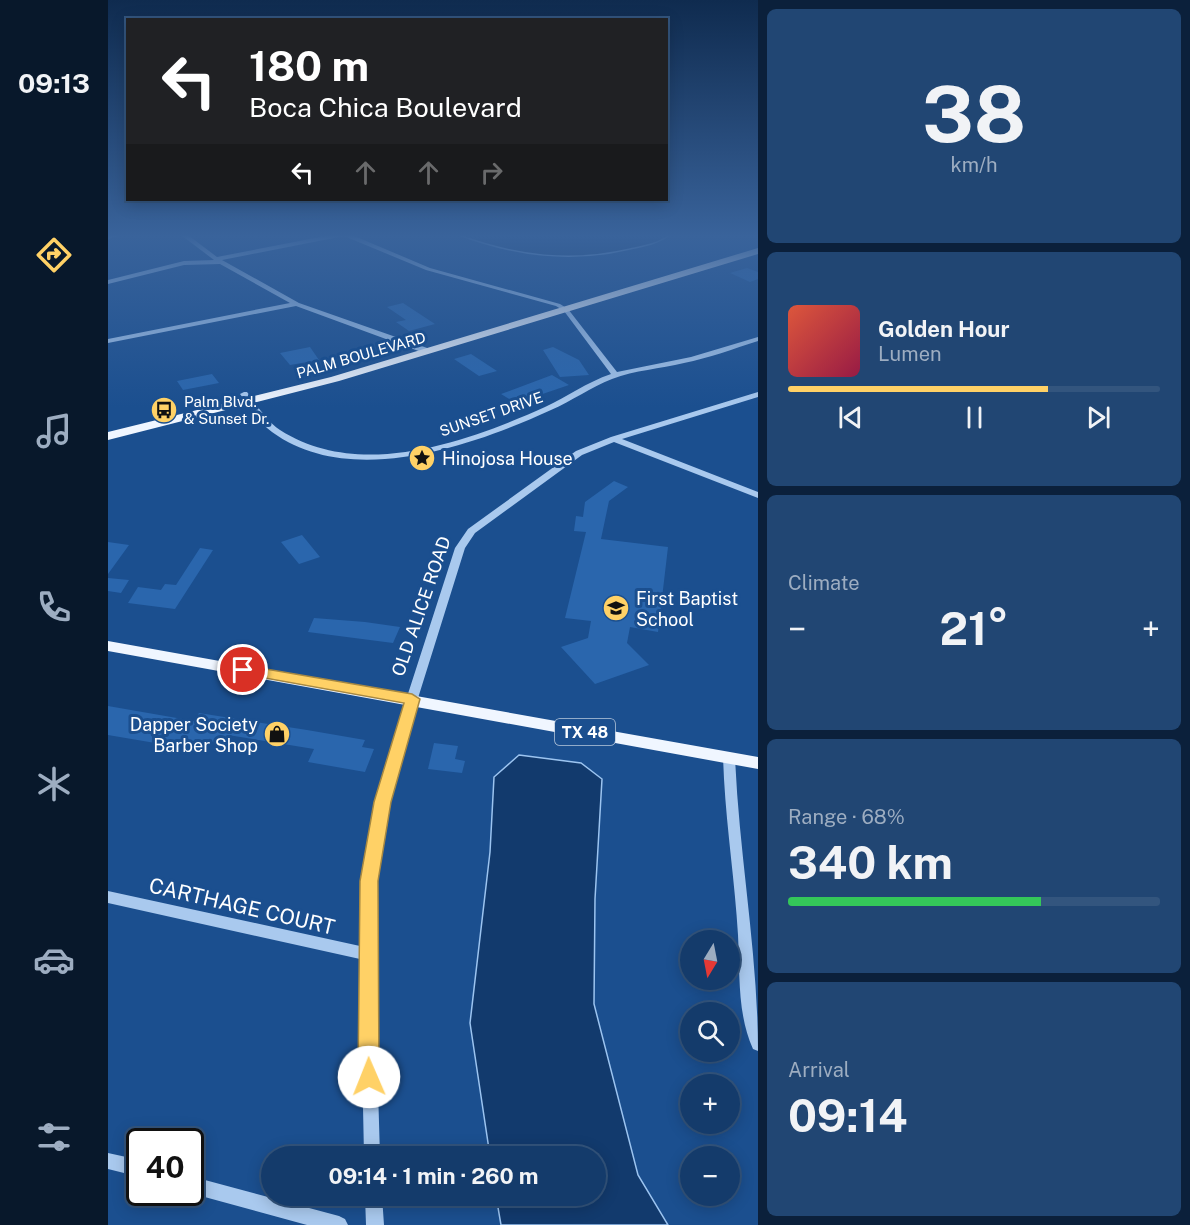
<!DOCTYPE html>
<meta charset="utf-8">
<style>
body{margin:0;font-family:"Public Sans",sans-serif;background:#214673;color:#f1f3f6;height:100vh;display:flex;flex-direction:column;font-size:22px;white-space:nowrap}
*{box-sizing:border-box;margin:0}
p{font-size:20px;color:#9dadc1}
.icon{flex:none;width:33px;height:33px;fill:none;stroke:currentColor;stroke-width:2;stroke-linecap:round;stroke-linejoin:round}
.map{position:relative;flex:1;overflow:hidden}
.sheet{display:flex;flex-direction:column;gap:9px;padding:9px;background:#0b203b;width:432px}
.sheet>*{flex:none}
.top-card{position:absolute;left:18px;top:18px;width:542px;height:183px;border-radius:0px;box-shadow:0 3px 15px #0003,0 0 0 2px #33557e;background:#202124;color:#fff;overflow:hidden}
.needle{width:39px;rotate:190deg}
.controls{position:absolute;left:572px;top:930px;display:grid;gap:12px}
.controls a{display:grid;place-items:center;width:60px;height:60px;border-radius:50%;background:#143b6b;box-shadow:0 3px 15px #0003,0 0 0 2px #33557e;font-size:30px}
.speed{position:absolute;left:18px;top:1128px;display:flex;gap:12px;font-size:30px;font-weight:700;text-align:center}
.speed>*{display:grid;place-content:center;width:78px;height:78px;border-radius:50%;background:#143b6b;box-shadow:0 3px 15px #0003,0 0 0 2px #33557e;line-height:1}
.speed .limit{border:3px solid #111;border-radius:9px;background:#fff;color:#111}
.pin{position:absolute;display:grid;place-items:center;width:51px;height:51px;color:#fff;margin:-26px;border:3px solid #fff;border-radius:50%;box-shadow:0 2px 6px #0007}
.me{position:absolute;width:66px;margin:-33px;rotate:359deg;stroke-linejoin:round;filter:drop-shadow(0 0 4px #0008)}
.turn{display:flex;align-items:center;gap:21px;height:126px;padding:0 24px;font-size:27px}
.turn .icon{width:78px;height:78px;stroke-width:2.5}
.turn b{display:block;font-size:42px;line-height:51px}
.lanes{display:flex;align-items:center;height:57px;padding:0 24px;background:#0003;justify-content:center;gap:30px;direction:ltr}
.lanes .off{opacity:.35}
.big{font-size:45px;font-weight:700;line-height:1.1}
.sheet .widget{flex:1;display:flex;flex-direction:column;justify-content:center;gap:9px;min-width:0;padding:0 21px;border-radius:9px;background:#214673}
.sheet .dial{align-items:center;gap:0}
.dial b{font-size:78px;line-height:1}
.song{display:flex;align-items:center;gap:18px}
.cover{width:72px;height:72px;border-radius:9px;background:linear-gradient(135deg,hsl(10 70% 55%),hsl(340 70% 35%))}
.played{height:6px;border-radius:3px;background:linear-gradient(90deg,#ffd166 70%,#33557e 70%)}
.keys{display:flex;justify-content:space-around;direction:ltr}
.heat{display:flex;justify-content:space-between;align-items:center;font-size:33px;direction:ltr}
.charge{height:9px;border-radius:4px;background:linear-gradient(90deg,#34c759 68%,#33557e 0)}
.trip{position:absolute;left:153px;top:1146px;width:345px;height:60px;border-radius:30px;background:#143b6b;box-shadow:0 3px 15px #0003,0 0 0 2px #33557e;font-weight:700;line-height:60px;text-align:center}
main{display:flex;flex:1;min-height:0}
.menu{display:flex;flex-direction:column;width:108px;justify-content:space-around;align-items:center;background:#08182b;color:#9dadc1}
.menu .icon{width:42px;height:42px}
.menu .current{color:#ffd166}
.menu b{font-size:27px;color:#f1f3f6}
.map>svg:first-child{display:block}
.water{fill:#123a6d;stroke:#9cc4f0;stroke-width:1.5}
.building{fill:#2a66ad}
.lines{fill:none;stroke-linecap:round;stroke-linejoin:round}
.minor{fill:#a9c9ee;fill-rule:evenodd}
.major{fill:#f0f6ff;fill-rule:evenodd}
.route{fill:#ffd166;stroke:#a68842;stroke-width:1.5}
.labels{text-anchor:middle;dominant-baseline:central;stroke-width:6;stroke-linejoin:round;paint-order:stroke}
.far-street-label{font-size:15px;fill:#fff;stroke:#1b4f8f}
.far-poi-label{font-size:15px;fill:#fff;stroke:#1b4f8f;text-anchor:start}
.shield{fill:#1b4f8f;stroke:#bbcadd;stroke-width:1.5}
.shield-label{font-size:16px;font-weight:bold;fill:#fff}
.poi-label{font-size:18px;fill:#fff;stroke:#1b4f8f;text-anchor:start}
.street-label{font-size:18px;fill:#fff;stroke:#1b4f8f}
.near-street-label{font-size:21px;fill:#fff;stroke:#1b4f8f}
</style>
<main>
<nav class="menu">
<b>09:13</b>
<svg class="icon current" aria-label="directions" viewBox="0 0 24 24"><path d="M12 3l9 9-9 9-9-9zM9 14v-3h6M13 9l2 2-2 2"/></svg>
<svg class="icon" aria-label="music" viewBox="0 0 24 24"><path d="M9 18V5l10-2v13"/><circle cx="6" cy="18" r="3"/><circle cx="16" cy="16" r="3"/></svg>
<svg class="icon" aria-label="phone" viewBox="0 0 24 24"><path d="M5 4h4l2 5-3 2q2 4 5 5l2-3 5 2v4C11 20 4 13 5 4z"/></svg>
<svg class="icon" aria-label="climate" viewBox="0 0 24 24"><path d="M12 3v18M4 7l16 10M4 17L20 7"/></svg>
<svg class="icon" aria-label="car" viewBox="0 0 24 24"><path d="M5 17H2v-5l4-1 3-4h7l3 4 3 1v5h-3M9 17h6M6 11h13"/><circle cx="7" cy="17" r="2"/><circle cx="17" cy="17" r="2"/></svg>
<svg class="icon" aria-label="filters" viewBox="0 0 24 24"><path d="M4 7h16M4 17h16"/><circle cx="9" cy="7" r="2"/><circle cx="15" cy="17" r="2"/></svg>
</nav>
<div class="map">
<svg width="650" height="1225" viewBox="0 0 650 1225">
<rect width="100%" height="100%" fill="#1b4f8f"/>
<path class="water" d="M351,235H561C550,244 536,246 522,249C463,263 408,256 351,235Z
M411,755L473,763L494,779L487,899L486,1004L530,1175L560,1225H393L388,1196H488V1156H382L362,1023L382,852L386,777Z"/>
<path class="building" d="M639,268L650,272V279L642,282L622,273Z
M295,303L327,324L301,331L288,322L298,320L279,307Z
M202,347L211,360L182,365L172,353Z
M445,347L471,360L481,375L452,377L435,350Z
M363,354L389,371L371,376L346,359Z
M104,374L111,383L75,390L69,381Z
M444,375L461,385L408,403L393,394Z
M506,481L520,487L501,501L493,539L560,547L550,632L522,627L519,643L541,665L487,684L453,647L480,638L483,621L457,618L478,532L466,531L468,516L475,517L477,502Z
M194,535L212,557L191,564L173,542Z
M0,542L21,545L0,574Z
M92,548L105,550L67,609L20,603L30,587L53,590L57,584L68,585Z
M0,578L21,580L13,593L0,591Z
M206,618L257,622L292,627L285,643L200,632Z
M0,706L86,721L91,713L199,730L257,740L254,747L266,749L257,772L200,762L206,749L120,735L116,744L87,739L81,748L53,744L0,735Z
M326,743L350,746L347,759L357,761L354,773L320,769Z"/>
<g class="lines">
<path class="minor" d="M0,235H12L0,239Z
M73,235H80L109,257L222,235H244L322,268L452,304L460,309L509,372L583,357L650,337V341C625,349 601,358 576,363C552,369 527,370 504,379C483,387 464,401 443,410C365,446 242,489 164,432C151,423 142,407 132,394L136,392H139C149,405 158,421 172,430C251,481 359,442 437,407C459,397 479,382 503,374L456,311L448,306L318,270L236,236L114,260L191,303L322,349V353H316L188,306L0,343V339L182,303L112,264L76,265L0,284V280L76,261L106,260Z
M650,392V397L514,439L650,492V498L506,442L474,455L367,533L357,548L290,762L268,881L266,954L272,1156H256L252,959L0,903V891L252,946L254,881L278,762L347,548L360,529L468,451L503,437Z
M621,753L625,754L627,757C631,855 650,953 650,1051L645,1049C629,1014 632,972 630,935C627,883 619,832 616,779L615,757L617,754Z
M0,1153L32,1160V1177L0,1169Z
M82,1176L231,1216L237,1219L240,1225H199L82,1193Z
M257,1196H274L276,1225H258Z"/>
<path class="major" d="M650,248V254L231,381L0,440V432L223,377Z
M0,641L650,757V769L0,651Z"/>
</g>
<linearGradient id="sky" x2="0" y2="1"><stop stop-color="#0f2b4f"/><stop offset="0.58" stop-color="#39639b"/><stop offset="1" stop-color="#39639b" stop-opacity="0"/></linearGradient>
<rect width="650" height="407" fill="url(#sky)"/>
<path class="route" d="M135,665L304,694L312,699L283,802L270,881L271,1077L268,1084L261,1086L253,1084L250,1077L252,881L266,802L296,703L129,673L127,670L129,666Z"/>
<defs>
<symbol id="bus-disc" viewBox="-11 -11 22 22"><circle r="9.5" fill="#ffd166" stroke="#1b4f8f"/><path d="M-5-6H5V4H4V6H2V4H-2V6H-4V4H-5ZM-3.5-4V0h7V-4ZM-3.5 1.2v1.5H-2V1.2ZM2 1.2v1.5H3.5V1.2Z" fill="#111"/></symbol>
<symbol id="sight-disc" viewBox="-11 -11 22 22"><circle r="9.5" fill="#ffd166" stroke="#1b4f8f"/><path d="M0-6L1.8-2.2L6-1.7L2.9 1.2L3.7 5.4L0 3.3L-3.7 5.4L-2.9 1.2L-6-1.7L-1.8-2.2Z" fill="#111"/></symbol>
<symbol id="school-disc" viewBox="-11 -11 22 22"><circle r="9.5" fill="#ffd166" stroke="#1b4f8f"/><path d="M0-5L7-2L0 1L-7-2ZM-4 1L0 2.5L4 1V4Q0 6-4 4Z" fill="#111"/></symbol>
<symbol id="shop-disc" viewBox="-11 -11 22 22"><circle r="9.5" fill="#ffd166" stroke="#1b4f8f"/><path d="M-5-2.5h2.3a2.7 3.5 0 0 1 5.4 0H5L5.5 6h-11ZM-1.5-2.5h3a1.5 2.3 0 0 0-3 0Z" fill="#111"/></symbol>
</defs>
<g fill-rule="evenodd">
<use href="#bus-disc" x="41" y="395" width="30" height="30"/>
<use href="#sight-disc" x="299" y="443" width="30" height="30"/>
<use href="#school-disc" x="493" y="593" width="30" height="30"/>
<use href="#shop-disc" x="154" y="719" width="30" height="30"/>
</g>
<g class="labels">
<g class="far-street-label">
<text transform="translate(253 355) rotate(-16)">PALM BOULEVARD</text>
<text transform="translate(383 414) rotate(-19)">SUNSET DRIVE</text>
</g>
<g class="far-poi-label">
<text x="76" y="401">Palm Blvd.<tspan x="76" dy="17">&amp; Sunset Dr.</tspan></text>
</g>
<rect class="shield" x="447" y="719" width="60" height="26" rx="4.5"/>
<g class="shield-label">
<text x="477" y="732">TX 48</text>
</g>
<g class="poi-label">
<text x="334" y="458">Hinojosa House</text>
<text x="528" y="598">First Baptist<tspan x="528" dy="21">School</tspan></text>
<text x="150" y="724" text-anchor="end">Dapper Society<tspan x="150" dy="21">Barber Shop</tspan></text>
</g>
<g class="street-label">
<text transform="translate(313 606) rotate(-71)">OLD ALICE ROAD</text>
</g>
<g class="near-street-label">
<text transform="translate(134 906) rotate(13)">CARTHAGE COURT</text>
</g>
</g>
</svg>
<div class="controls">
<a><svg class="needle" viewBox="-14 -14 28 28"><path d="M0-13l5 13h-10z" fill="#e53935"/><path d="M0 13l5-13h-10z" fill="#9dadc1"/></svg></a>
<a><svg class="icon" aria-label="search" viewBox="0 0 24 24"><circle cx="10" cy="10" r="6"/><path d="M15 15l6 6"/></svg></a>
<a>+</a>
<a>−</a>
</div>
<div class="speed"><div class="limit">40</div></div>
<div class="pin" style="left:135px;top:670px;background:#d93025"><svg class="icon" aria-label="arrive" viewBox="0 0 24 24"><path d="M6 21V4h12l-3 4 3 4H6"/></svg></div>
<svg class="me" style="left:261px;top:1077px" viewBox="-20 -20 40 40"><circle r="19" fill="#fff"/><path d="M0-13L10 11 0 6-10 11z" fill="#ffd166"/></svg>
<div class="trip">09:14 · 1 min · 260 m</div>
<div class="top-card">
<div class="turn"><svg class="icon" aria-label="left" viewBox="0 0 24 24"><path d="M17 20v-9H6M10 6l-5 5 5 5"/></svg><div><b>180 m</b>Boca Chica Boulevard</div></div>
<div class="lanes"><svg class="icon" aria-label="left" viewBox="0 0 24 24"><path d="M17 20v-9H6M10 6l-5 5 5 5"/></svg><svg class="icon off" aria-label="ahead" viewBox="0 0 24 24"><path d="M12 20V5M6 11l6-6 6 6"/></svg><svg class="icon off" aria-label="ahead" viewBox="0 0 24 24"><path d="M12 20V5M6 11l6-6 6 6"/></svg><svg class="icon off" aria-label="right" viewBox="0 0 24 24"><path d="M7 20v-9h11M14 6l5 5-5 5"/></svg></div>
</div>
</div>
<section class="sheet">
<div class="widget dial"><b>38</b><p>km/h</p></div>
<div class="widget">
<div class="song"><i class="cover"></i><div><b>Golden Hour</b><p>Lumen</p></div></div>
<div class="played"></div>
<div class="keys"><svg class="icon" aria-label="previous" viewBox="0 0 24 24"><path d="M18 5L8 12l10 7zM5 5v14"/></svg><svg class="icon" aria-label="pause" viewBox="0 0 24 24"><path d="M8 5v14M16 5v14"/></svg><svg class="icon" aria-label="next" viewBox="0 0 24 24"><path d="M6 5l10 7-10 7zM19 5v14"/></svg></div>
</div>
<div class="widget"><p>Climate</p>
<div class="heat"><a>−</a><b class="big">21°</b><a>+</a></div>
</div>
<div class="widget"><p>Range · 68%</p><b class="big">340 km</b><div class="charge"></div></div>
<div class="widget"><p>Arrival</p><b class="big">09:14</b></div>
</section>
</main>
